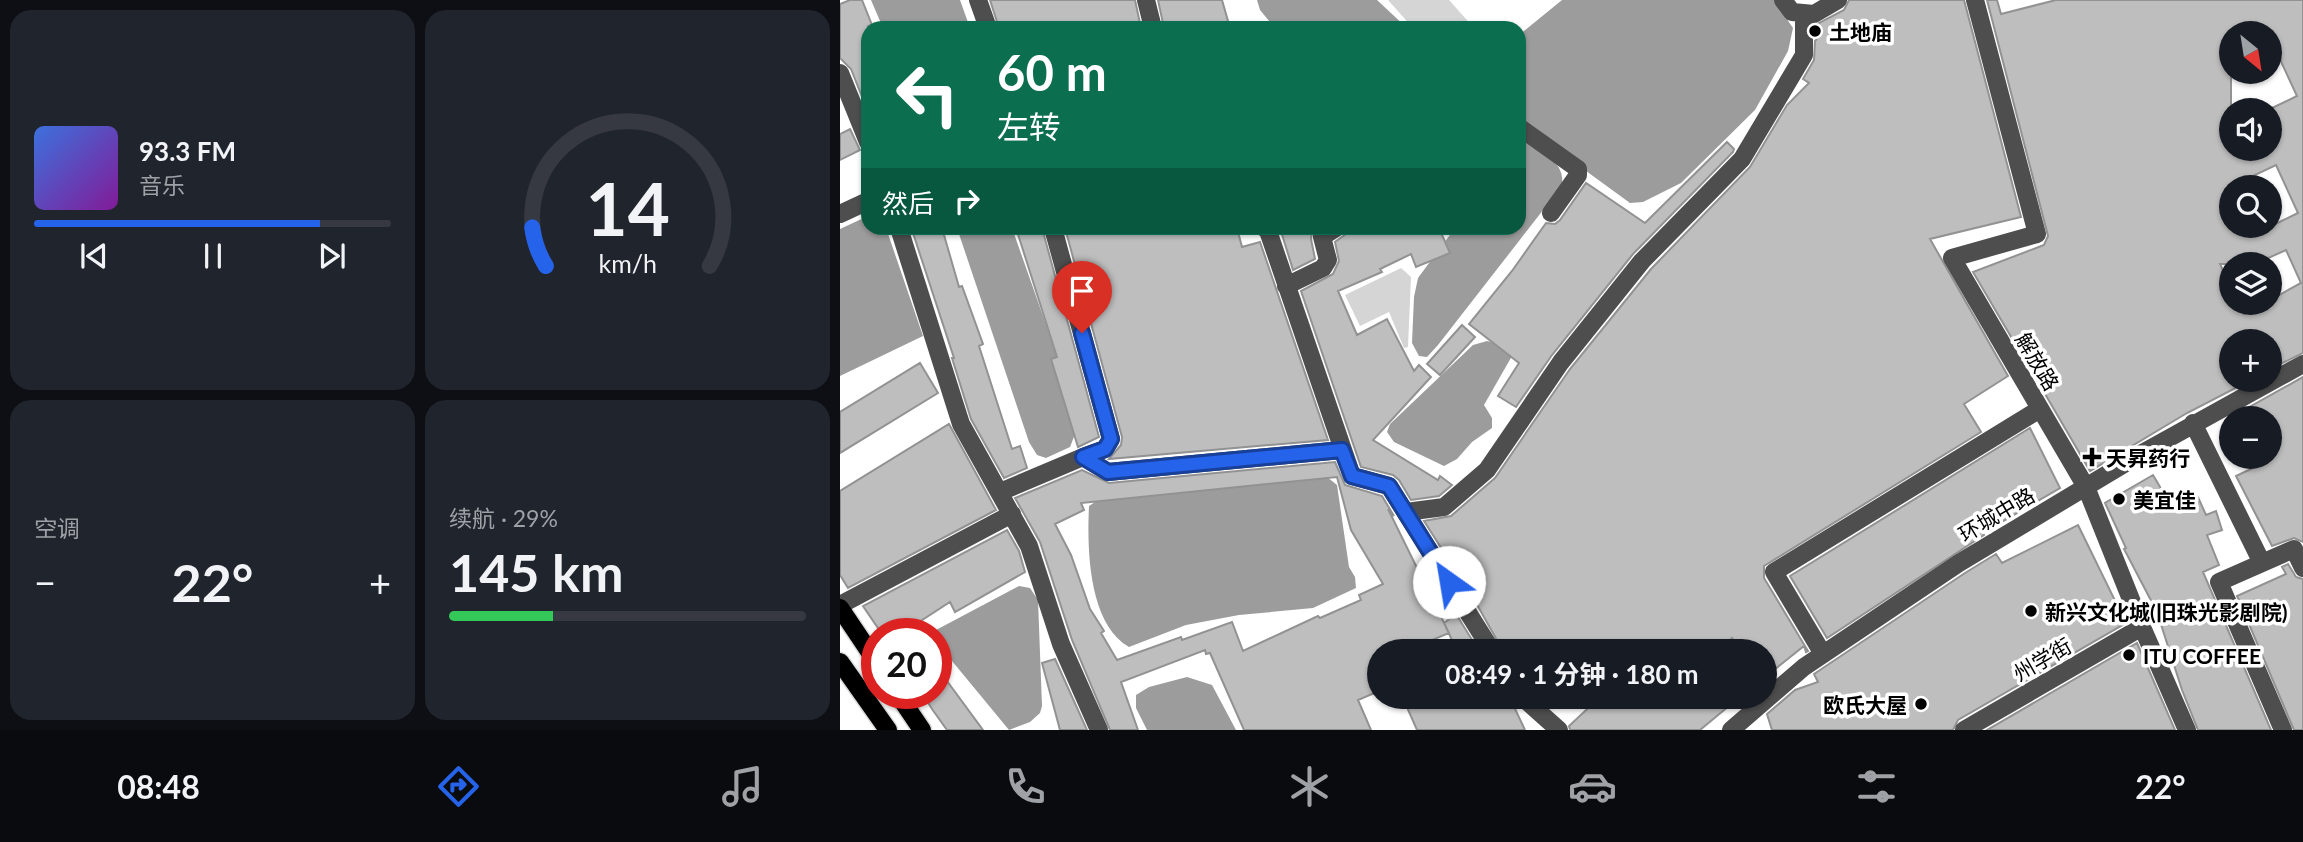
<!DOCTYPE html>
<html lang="zh">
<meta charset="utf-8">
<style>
body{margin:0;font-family:Lato,"Noto Sans SC",sans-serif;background:#20242c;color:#f1f3f6;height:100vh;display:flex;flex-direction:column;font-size:26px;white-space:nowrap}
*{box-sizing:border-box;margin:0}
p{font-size:23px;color:#9ea1a6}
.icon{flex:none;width:38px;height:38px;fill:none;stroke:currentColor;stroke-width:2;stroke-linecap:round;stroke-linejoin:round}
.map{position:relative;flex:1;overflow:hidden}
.side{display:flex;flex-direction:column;gap:10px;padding:10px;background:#0d0f14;width:840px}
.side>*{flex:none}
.banner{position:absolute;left:21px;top:21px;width:665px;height:214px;border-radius:21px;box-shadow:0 2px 5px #0004;background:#0b6e4f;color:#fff;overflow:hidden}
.needle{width:46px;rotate:150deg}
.fabs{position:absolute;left:1379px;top:21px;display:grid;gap:14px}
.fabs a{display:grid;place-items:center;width:63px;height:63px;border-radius:50%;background:#171b24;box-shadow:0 2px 5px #0004;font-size:35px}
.speed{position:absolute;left:21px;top:618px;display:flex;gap:14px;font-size:35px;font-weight:700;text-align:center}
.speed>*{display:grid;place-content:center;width:91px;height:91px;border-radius:50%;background:#171b24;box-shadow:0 2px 5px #0004;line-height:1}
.speed .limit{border:10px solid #d22;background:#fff;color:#111}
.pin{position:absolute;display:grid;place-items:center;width:60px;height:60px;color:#fff;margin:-72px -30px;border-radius:50% 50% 50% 0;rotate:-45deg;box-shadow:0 0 7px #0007}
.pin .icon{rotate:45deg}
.me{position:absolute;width:77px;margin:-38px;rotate:328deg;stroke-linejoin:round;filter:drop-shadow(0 0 5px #0008)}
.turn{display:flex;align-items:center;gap:24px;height:147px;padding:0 21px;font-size:32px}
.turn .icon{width:91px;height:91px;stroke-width:2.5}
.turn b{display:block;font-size:49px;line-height:60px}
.then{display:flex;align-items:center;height:66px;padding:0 21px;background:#0003;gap:14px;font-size:26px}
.big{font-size:52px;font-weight:700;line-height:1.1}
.side .card{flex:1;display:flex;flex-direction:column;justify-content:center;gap:10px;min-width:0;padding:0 24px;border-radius:21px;background:#20242c}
.side .dial{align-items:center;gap:0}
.dial svg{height:182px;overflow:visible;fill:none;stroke:#363941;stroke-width:7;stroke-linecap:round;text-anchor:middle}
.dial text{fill:#f1f3f6;stroke:none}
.song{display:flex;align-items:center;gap:21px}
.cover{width:84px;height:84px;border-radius:10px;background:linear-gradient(135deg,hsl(220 70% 55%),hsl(290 70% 35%))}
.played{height:7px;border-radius:4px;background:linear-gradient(90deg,#2563eb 80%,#363941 80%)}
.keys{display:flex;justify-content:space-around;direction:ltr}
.heat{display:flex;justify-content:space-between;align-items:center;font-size:38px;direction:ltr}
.charge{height:10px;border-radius:5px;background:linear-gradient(90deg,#34c759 29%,#363941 0)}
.side .tiles{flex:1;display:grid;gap:10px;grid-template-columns:repeat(2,1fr)}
.trip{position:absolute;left:527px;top:639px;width:410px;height:70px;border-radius:35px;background:#171b24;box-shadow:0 2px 5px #0004;font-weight:700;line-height:70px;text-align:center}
.dock{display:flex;height:112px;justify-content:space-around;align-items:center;background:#090b0e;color:#9ea1a6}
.dock .icon{width:49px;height:49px}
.dock .selected{color:#2563eb}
.dock b{font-size:32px;color:#f1f3f6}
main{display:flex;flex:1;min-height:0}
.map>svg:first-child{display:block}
.green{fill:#d5d5d5}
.water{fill:#9c9c9c}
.building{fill:#bebebe;stroke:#929292;stroke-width:2;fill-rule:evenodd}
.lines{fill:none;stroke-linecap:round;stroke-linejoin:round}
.major-casing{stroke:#dbdbdb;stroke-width:21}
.minor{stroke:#4e4e4e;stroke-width:18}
.major{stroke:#000;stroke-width:18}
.route-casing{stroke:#184099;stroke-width:18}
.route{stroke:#2563eb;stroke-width:12}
.poi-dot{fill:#000;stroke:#fff;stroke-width:2.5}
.labels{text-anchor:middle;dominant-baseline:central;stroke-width:7;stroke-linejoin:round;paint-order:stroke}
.poi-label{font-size:21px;font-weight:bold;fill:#000;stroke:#fff;text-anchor:start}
.street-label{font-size:21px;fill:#000;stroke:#fff}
</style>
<main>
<section class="side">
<div class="tiles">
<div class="card">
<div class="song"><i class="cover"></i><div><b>93.3 FM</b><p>音乐</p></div></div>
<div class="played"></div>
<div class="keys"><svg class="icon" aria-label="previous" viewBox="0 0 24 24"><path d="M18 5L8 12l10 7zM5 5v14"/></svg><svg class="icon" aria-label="pause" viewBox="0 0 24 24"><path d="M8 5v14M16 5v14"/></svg><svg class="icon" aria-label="next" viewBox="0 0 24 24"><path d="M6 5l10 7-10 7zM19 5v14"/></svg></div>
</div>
<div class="card dial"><svg viewBox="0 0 100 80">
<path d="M14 69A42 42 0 1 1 86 69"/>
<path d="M14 69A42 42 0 0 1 8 52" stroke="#2563eb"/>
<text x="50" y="56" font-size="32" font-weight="700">14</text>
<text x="50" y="72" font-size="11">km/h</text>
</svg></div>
<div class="card"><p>空调</p>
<div class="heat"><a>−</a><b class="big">22°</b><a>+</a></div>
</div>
<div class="card"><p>续航 · 29%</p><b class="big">145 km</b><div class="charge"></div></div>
</div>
</section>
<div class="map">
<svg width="1463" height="730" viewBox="0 0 1463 730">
<rect width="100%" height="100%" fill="#fff"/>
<path class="green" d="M548,0H609L634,28H573Z
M561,268L571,277L568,347L564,348L549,312L520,326L505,295Z"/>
<path class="water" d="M31,0H120L130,28H43Z
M417,0H537L567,28H435L420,10Z
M722,0H934L953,28L948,51L915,110L841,183L803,202L790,203L679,122V35Z
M679,137C697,149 729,162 721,187L598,345L587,357L579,356L572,343L574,297L578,278L615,228H679Z
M28,216V228H46L83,336L0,376V229Z
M117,228H172L240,421L230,447L206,458L197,455L189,442Z
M647,341L659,344L672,356L644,405L652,418V428L632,442L617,459L604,466L554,442L547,432L550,424L633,345Z
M487,477L497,485L509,567L515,577L516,588L473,608L399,615L346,625L289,647C248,623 247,548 249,506L264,496Z
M179,586L190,588L198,600L202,706L200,713L190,722L169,730L98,644L96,630Z
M347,677L372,685L396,730H307L296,708V695L309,687Z"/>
<path class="building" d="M10,0H22L32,25L28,26V112L11,69L0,58V4Z
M150,0H295L301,28H159Z
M318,0H382L390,28H324Z
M1009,0H1124L1181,217L1090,239L1168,376L1124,404L1141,432L924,566V578L968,651L966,652L964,646L924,678V651H902L892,638L878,651H663L635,601L584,521L611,516L655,478L730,369L811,269L910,167L947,105L969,83L963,79L974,60L975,41L981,34L975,25L1004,10Z
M1147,0H1157L1161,14L1216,0H1463V353L1430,369V341H1391V380H1411L1347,413L1250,471L1194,375L1190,363L1187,364L1133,272L1204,245L1208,236ZM1391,33H1430V57L1437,53L1457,96L1430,109V149H1391ZM1436,165L1458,213L1431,226H1391V202L1385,189ZM1446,250L1461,283L1430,300V303H1425L1404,314L1398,303H1391V288L1380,264H1415Z
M10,129L20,150L0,160V134Z
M887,142L894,149L893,152L793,254L712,355L676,407L658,396L679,363L629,324L672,271L706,223L715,224L720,220L746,183L805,223Z
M90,228H102L119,287L122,286L143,344L139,346L172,449L180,446L187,468L164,478L131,419L112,358H114L73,233Z
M176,228H202L259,437L238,447L211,359L217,357Z
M225,228H397L402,247L420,242L488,440L269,459L281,445L282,437Z
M440,228H476L472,232L471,239L475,259L453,270Z
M507,228H599L610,253L576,267L571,254L540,269L542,272L498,291L517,335L547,319L574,371L579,365L591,377L533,440L598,480L600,476L612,485L599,496L571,500L559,480L553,475L521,467L461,291L493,274L499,261L495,242L506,234Z
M622,325L635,337L600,375L587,364Z
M80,363L98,393L0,453V412Z
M1463,377V542L1454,538L1432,546L1396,476L1430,460V418H1411L1406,409Z
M109,424L156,510L8,588L0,575V491Z
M1190,428L1220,488L1143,533L1144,535L987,638L950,576Z
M495,462L505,485L542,496L554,516L548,509L609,633L566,651H539V691L518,700L531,730H404L370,653L366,654L365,650L281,682L298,730H270L232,640L200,542L175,498L242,470L269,483ZM497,477L511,530L543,584L519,595L521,600L480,618L478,616L403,651L392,622L342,640L341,637L277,660L261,633L264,631L250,609L231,555L215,524L244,510L241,503Z
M1313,475L1333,509L1358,497L1366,515L1376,511L1382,530L1367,535L1379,565L1363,572L1431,730H1358L1342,690L1317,612L1284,549L1286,548L1265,503Z
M1238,525L1286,623L1118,720L1113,730H932L927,714L955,690L978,682L974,674L1125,573L1156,554L1162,563Z
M167,530L179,551L185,572L115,612L110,602L73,626L78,634H42L23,606Z
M1448,564L1456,577L1463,579V730H1454L1397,596L1446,574L1442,567Z
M616,614L639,651H617L604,623Z
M1297,643L1335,730H1147Z
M215,659L247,730H220L202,663Z
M96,666L143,730H107L92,709L82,693H96Z
M562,696H669L685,730H577Z
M761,696H901L860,730H730L729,726Z"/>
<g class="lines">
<defs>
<path id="major" d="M0,608L37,663
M0,662L48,730
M57,693L82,730"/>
</defs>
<use href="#major" class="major-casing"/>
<path class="minor" d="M138,0L148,28
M306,0L313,28
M943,0L952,12L974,14L998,0
M1135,0L1197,234L1112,258L1246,487L1302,627L1347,730
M0,73L28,142
M679,127L738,169V175L711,213
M0,214L28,201
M59,228L121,424L189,546L221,644L259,730
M213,228L271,439L265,449L243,457
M424,228H427L512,476L549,486L652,651
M446,286L483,268L488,260L482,237L496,228
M1353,423L1422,563
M160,492L243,457L268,472L502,450
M566,512L604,507L647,470L721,362L802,261L902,159L964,55V13
M0,605L172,514
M983,654L934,572L1200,409
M681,696L719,730
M891,730L964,667L1119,563L1304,452L1463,364
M1124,730L1302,627
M1443,730L1379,582L1454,549L1463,568"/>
<use href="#major" class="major"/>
</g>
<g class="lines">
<defs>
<path id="route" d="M242,333L271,439L265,449L243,457L268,472L502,450L512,476L549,486L609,582"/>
</defs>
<use href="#route" class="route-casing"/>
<use href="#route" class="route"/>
</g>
<g class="poi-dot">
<circle cx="975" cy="31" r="7"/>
<path d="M1248.5 446.5h7v7h7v7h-7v7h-7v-7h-7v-7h7z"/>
<circle cx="1279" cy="499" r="7"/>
<circle cx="1191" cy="611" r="7"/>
<circle cx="1289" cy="655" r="7"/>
<circle cx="1081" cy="704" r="7"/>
</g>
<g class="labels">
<g class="poi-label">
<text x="989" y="31">土地庙</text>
<text x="1266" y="457">天昇药行</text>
<text x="1293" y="499">美宜佳</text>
<text x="1205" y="611">新兴文化城(旧珠光影剧院)</text>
<text x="1303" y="655">ITU COFFEE</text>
<text x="1067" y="704" text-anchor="end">欧氏大屋</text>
</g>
<g class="street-label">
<text transform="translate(1198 361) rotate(59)">解放路</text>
<text transform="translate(1156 514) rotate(-31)">环城中路</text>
<text transform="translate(1202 659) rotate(-30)">州学街</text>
</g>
</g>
</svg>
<div class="fabs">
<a><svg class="needle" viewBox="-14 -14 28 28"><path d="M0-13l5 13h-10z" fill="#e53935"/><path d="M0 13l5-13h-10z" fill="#9ea1a6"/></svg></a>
<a><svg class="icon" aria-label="sound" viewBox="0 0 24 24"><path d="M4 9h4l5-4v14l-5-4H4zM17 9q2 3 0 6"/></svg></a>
<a><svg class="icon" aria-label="search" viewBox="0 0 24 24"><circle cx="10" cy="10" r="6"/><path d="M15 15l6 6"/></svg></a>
<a><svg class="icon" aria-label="layers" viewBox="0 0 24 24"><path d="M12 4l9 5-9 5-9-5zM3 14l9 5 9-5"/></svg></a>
<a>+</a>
<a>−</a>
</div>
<div class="speed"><div class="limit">20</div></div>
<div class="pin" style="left:242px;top:333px;background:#d93025"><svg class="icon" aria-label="arrive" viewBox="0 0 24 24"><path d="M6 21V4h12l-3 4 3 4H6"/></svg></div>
<svg class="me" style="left:609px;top:582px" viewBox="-20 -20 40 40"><circle r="19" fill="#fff"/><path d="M0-13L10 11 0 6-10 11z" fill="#2563eb"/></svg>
<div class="trip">08:49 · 1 分钟 · 180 m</div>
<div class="banner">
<div class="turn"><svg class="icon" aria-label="left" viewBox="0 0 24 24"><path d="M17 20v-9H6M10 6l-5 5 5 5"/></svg><div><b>60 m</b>左转</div></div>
<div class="then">然后<svg class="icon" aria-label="right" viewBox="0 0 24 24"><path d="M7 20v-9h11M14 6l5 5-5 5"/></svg></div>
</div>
</div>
</main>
<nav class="dock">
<b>08:48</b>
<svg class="icon selected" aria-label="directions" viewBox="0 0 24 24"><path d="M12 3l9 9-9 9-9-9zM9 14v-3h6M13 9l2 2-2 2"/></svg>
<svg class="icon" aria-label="music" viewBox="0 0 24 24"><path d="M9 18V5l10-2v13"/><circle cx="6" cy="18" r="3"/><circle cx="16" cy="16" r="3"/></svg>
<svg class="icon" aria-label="phone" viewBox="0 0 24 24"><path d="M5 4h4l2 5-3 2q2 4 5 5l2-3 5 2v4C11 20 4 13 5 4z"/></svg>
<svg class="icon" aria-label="climate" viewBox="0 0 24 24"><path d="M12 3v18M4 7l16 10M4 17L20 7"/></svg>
<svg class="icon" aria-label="car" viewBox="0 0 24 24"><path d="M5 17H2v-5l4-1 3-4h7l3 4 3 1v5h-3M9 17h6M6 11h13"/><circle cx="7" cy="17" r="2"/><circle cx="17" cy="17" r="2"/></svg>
<svg class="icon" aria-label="filters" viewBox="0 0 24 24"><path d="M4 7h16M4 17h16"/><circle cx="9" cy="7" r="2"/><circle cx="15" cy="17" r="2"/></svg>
<b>22°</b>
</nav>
